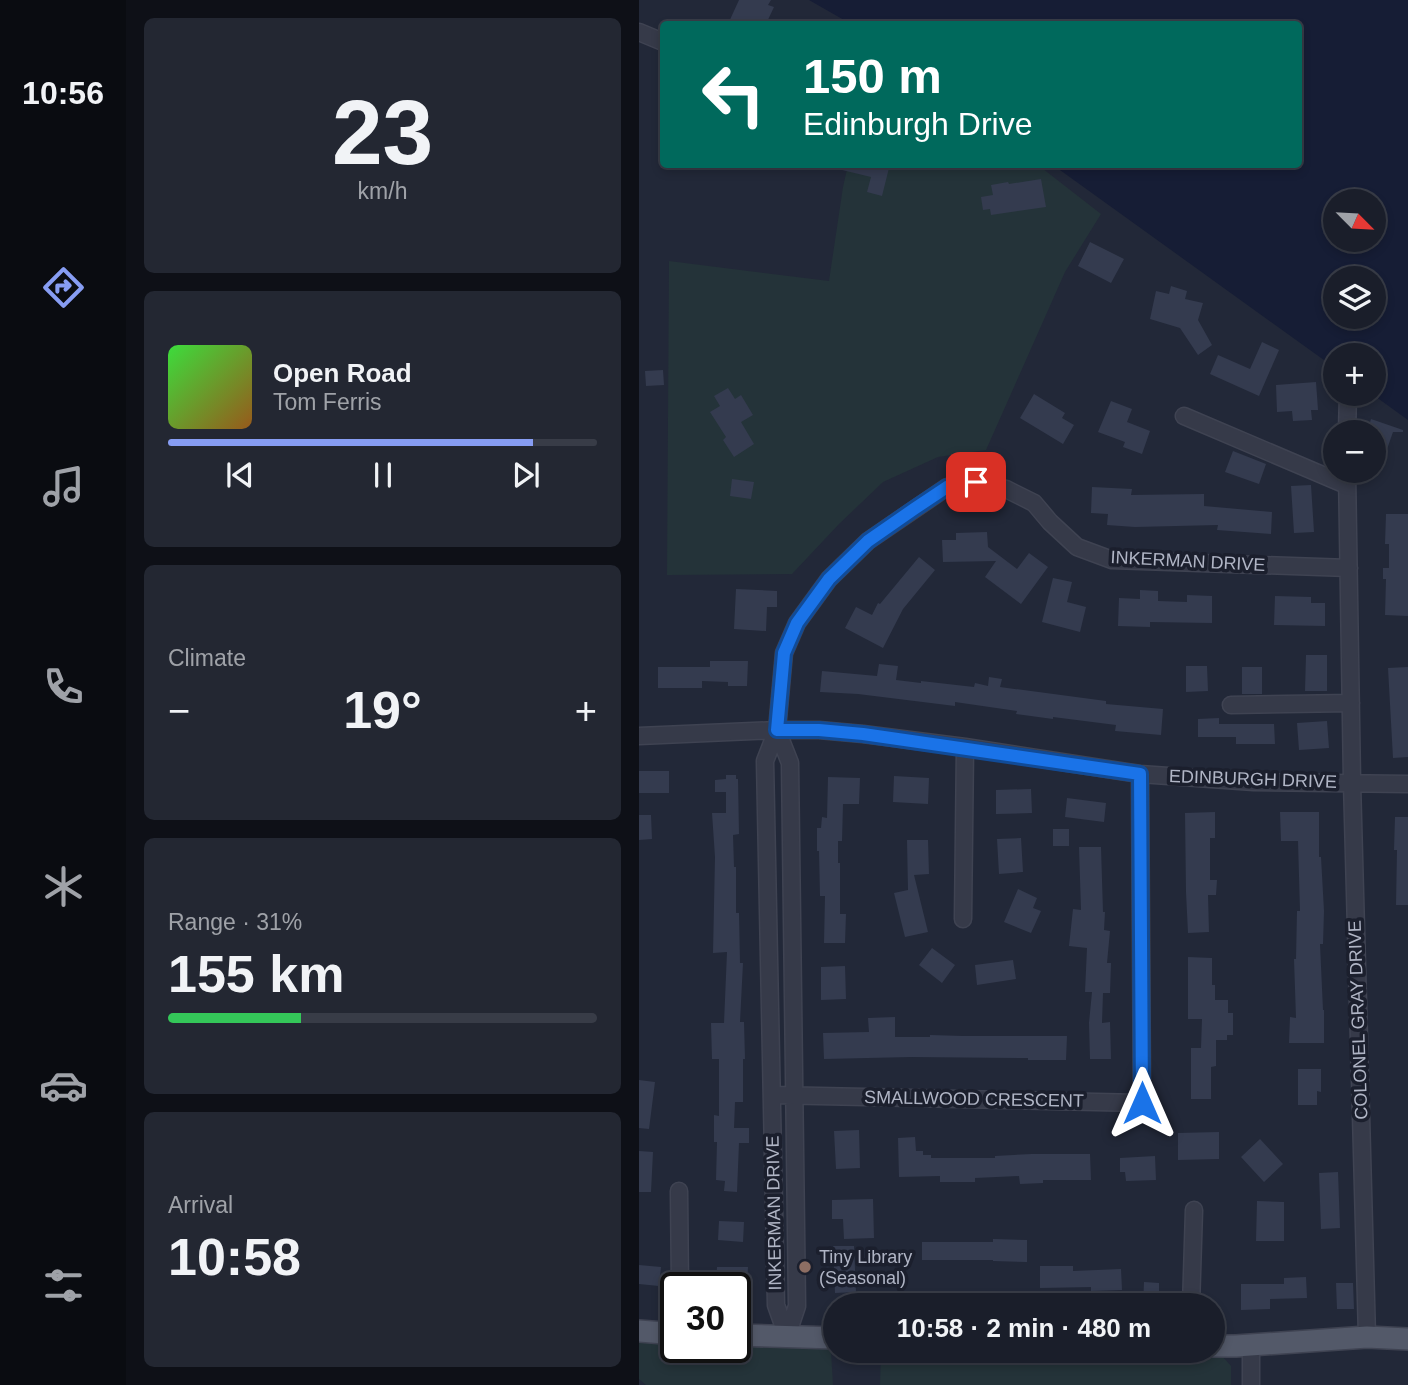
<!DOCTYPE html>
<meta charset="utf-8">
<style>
body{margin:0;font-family:Helvetica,sans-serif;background:#232732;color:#f1f3f6;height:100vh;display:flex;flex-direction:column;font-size:26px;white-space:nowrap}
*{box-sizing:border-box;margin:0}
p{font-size:23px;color:#9fa2a8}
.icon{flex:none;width:38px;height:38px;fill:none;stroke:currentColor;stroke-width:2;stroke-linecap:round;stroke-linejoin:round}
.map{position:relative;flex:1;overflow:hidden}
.details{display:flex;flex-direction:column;gap:18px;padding:18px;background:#0e1017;width:513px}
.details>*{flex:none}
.hud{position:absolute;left:21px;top:21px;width:642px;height:147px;border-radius:7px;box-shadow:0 4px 10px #0003,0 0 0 2px #383c47;background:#00695c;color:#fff;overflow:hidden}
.needle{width:46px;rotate:114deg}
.fabs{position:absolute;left:684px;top:189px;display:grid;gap:14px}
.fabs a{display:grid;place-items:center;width:63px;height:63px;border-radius:50%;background:#1a1e2a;box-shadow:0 4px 10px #0003,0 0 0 2px #383c47;font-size:35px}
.speed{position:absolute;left:21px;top:1272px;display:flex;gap:14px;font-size:35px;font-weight:700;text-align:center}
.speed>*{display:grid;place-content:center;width:91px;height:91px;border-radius:50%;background:#1a1e2a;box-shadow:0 4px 10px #0003,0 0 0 2px #383c47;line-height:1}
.speed .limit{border:4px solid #111;border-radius:10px;background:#fff;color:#111}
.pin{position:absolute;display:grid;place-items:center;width:60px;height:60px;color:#fff;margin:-30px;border-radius:14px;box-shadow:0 4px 10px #0006}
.me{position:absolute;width:77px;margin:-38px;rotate:0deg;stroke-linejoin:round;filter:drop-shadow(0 0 5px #0008)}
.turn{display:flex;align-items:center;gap:24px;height:147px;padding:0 28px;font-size:32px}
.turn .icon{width:91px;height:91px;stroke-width:2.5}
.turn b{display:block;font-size:49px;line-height:60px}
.big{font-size:52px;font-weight:700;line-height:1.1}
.details .tile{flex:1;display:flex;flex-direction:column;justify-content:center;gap:10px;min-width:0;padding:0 24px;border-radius:10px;background:#232732}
.details .dial{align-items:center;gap:0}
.dial b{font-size:91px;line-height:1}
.song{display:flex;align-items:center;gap:21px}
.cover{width:84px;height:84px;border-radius:10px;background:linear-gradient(135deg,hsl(120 70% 55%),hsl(30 70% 35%))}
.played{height:7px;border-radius:4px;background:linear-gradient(90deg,#879df3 85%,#383c47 85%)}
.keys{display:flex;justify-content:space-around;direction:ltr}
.heat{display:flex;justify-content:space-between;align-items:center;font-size:38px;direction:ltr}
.charge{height:10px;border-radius:5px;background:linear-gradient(90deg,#34c759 31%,#383c47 0)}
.trip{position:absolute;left:184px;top:1293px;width:402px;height:70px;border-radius:35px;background:#1a1e2a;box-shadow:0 4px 10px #0003,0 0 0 2px #383c47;font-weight:700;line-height:70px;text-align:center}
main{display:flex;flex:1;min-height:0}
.menu{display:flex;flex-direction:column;width:126px;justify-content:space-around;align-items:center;background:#0a0c11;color:#9fa2a8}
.menu .icon{width:49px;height:49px}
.menu .current{color:#879df3}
.menu b{font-size:32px;color:#f1f3f6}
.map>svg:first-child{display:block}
.green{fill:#243339}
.water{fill:#161d35;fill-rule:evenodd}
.building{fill:#343b4f}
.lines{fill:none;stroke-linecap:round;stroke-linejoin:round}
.minor-casing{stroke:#3f4352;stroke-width:19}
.major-casing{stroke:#3f4352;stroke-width:24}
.minor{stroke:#363a49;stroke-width:16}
.major{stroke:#535969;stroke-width:21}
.route-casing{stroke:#114b97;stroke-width:18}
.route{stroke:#1a73e8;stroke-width:12}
.education-dot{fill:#8d6e63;stroke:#1b1f2d;stroke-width:2.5}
.labels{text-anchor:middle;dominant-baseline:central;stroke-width:7;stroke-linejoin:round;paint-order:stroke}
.street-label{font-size:18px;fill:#b0b5c5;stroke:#1b1f2d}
.poi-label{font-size:18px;fill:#b0b5c5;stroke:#1b1f2d;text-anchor:start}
</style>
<main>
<nav class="menu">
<b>10:56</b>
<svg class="icon current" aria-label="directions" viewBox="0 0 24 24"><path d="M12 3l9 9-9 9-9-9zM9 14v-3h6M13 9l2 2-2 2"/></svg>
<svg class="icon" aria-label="music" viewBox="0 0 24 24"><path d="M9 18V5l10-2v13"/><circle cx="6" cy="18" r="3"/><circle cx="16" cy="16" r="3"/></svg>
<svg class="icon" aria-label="phone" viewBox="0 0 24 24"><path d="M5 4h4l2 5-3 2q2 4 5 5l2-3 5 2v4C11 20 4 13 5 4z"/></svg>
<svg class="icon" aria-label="climate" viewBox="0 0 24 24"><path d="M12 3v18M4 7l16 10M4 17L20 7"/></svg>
<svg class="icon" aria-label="car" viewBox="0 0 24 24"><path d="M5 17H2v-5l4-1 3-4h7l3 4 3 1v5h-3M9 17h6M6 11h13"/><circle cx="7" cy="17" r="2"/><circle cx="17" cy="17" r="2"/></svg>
<svg class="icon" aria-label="filters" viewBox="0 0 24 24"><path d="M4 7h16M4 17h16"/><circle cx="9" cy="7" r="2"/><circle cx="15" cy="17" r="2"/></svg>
</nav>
<section class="details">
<div class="tile dial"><b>23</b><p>km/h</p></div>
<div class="tile">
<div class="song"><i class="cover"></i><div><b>Open Road</b><p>Tom Ferris</p></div></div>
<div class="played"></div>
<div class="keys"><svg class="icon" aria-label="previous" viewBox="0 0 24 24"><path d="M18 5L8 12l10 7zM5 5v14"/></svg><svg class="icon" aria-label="pause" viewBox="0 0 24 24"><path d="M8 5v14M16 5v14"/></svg><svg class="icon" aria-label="next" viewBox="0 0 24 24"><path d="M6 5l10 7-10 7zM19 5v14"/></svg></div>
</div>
<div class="tile"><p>Climate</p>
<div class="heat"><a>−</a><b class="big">19°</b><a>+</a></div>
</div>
<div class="tile"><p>Range · 31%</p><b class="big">155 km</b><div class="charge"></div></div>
<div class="tile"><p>Arrival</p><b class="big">10:58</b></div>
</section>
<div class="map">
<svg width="770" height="1385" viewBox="0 0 770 1385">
<rect width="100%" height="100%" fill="#222838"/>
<path class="green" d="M209,165H399L462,214L426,272L347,450L299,457L244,482L200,524L153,574L28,575L30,261L190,281L204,187Z
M0,1341L37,1342V1348H96V1343L186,1345L192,1351L194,1385H7L0,1379Z
M242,1351H355L583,1356L592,1366V1385H241Z"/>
<path class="water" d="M170,0H769V420L733,394H735V355H696V368L414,165L660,164V24H212ZM696,201H735V240H696ZM696,278H735V317H696Z"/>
<path class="building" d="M100,0H132L129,5L135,7L127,24H89Z
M199,164H251L243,196L228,192L232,177L199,169Z
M402,179L407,207L352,215L351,209L344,210L342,197L354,195L352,185L369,182L370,184Z
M451,242L485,259L472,283L439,266Z
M532,286L548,291L546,299L564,303L559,320L573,345L559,355L541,328L511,319L517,291L530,294Z
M623,342L640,350L620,396L571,374L579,355L611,369Z
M24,370L25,385L7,386L6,371Z
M677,382L679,410H672L673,420L654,421L653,411L638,412L637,385Z
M89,388L96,399L102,395L114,415L102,422L115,444L95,457L84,440L87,437L71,412L81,406L75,396Z
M395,394L426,413L423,418L435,425L424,444L381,418Z
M472,401L493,409L488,422L511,431L503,454L484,447L486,442L459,432Z
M732,419L764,430V432H754L747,452L735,447V432H728Z
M594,451L627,464L620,484L586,472Z
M93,479L115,482L112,499L91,496Z
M672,485L675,532L655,533L652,486Z
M453,487L493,489L492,495L565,494V506L633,512L632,534L578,530L579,525L496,527L468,525L469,514L452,513Z
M747,514H769V616L746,615L747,579H744V568H750V544H746Z
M348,532L349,547L378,569L390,553L409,567L382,604L346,577L357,561L304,562L303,540H317V533Z
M280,557L296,570L264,609L244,648L206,628L217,607L233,615L239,603L241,604Z
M414,578L433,582L428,602L447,607L441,632L403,622Z
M97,589L138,591V607H128L127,631L95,629Z
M501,590L519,591V601L548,602V595L573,596V623L511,622V627L479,626L480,598L501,599Z
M636,596L672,597V603H686V626L635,625Z
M667,655H688V691H666Z
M71,661H109L108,686H89V682L63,681V688H19V667H71Z
M240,664L259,666L257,680L282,683V681L335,687L336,683L349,686L350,677L363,679L361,687L467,701V704L524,709L522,735L476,731L477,725L414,717V719L377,714L378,711L316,702V706L219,694L181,692L183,671L238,676Z
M547,666H568L569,691L547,692Z
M603,667H623V694H603Z
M769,667V757L754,758L749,668Z
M580,718V724H635L636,744H597V737H559V719Z
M688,721L690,748L660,750L658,723Z
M0,771H30V793H0Z
M87,775H97V779H99L100,834L94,835L95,867H97V913H100L101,963H104L101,1022H105L106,1059H104V1102H96L95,1128H110V1143H100L98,1192L85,1191L86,1181L77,1180L78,1142H75V1115L80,1116V1059H73L72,1023H85L88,952L74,953L76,857L73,813H87V792H76V780L87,779Z
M255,776L290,778L289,804L254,802Z
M189,777L221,778L220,804H204L203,841H199V863H201V914H207L206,943H185L186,896H181L180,851H178V828H182L183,817L188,818Z
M392,789L393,813L357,814V790Z
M428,798L467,803L465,822L426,817Z
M576,812V838H571V880H578L577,895H569L570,932L549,933L547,892L546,813Z
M641,812H680V857H682L685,911L684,944H681L684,1010H685V1043H650L651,1017L657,1018L655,959H657L658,911H661L659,841H642Z
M0,815H12L13,839L0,840Z
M756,817H769V905H757L758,850H755Z
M414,829H430V846H414Z
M382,838L384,872L360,874L358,839Z
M268,840H289L290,874L275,875L289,932L266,937L255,893L269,890Z
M440,847H462L464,912H466L465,930L471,931L468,963H472L471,993H464L463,1023L471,1022L472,1059H451L450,1023L453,992H446L448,948L430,946L434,909L442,910Z
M379,889L398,898L394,908L402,911L392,933L365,922Z
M293,948L316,965L303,983L280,965Z
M549,957L573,958V985H576V1000H589V1013H594V1035H588V1040H577V1066L572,1067V1099H552V1048H562L563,1019H549Z
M374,960L377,979L338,985L336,965Z
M206,966L207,999L182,1000V967Z
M256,1017V1037H291V1035L324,1036H428L427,1060H389V1058L272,1057L185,1059L184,1033L230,1032L229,1018Z
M659,1069H682V1092L678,1091V1105H659Z
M0,1080L16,1082L10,1129L0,1128Z
M220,1130L221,1168L197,1169L195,1131Z
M580,1132V1159L539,1160V1133Z
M276,1137L277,1151H284V1155H292V1158H356V1156L393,1154H451L452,1180H404V1183L381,1184L380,1176L336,1178V1182H301V1176L260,1177L259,1138Z
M621,1139L644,1164L625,1182L602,1157Z
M0,1151L14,1152L12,1192H0Z
M516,1156L517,1180L487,1181L486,1172H481V1158Z
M699,1172L701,1228L682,1229L680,1173Z
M234,1199L235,1238L205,1239L204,1219H193V1200Z
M618,1201L645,1202V1241H617Z
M80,1221L105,1222L104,1242L79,1240Z
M354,1239L388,1240V1262L354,1261V1260H283V1242H354Z
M194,1246H215L217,1292L196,1293Z
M0,1265L22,1267L20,1286L0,1284Z
M401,1266H434V1271L482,1269L483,1290L452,1291V1287L401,1288Z
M78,1267H109L108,1285H100V1288H77Z
M667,1277L668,1298L631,1299V1309L602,1310V1284H645V1278Z
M505,1282L520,1283V1306H504Z
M697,1283H714L715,1309H698Z"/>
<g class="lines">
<defs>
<path id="minor" d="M0,32L24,42
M545,416L707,485
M708,432L709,394
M708,471L713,782L728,1337
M592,705L712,703
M138,730L151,763L158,1306L148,1336
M0,736L138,730H180L224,734L326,747L501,774L615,782L770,784
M324,919L326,747
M133,1095L503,1103L501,774
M40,1191L41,1288
M552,1306L555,1210
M148,1336L137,1305L126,761L138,730L145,653L158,623L190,579L229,541L308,487L337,482L367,489L395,503L411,522L438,547L473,560L710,568
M612,1344V1385"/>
<path id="major" d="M0,1331L37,1334
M96,1335L196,1338
M574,1346H597L728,1337L770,1339"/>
</defs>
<use href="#minor" class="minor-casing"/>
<use href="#major" class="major-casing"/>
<use href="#minor" class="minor"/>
<use href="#major" class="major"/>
</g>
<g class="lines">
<defs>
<path id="route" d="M337,482L308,487L275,509L229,541L190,579L158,623L145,653L138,730H180L224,734L501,774L503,1103"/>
</defs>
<use href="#route" class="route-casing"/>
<use href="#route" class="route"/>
</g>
<circle class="education-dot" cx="166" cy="1267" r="7"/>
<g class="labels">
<g class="street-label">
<text transform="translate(549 561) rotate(3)">INKERMAN DRIVE</text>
<text transform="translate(614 779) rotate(2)">EDINBURGH DRIVE</text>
<text transform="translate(719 1020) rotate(-92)">COLONEL GRAY DRIVE</text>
<text transform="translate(335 1099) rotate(1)">SMALLWOOD CRESCENT</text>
<text transform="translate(135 1213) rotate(-91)">INKERMAN DRIVE</text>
</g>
<g class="poi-label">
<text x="180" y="1257">Tiny Library<tspan x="180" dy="21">(Seasonal)</tspan></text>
</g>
</g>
</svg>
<div class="fabs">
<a><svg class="needle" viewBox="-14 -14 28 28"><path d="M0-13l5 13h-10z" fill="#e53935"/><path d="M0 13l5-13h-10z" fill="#9fa2a8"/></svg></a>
<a><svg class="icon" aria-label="layers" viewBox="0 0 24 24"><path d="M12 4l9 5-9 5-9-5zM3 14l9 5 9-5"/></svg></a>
<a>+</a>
<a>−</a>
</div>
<div class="speed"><div class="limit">30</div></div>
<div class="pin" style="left:337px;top:482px;background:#d93025"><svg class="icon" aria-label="arrive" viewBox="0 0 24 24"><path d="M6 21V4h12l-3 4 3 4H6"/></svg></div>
<svg class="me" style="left:503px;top:1103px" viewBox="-20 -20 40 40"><path d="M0-17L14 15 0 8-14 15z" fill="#1a73e8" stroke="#fff" stroke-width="4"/></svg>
<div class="trip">10:58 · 2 min · 480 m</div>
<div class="hud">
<div class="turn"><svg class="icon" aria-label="left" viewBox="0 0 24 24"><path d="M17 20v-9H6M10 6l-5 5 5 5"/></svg><div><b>150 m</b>Edinburgh Drive</div></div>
</div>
</div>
</main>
